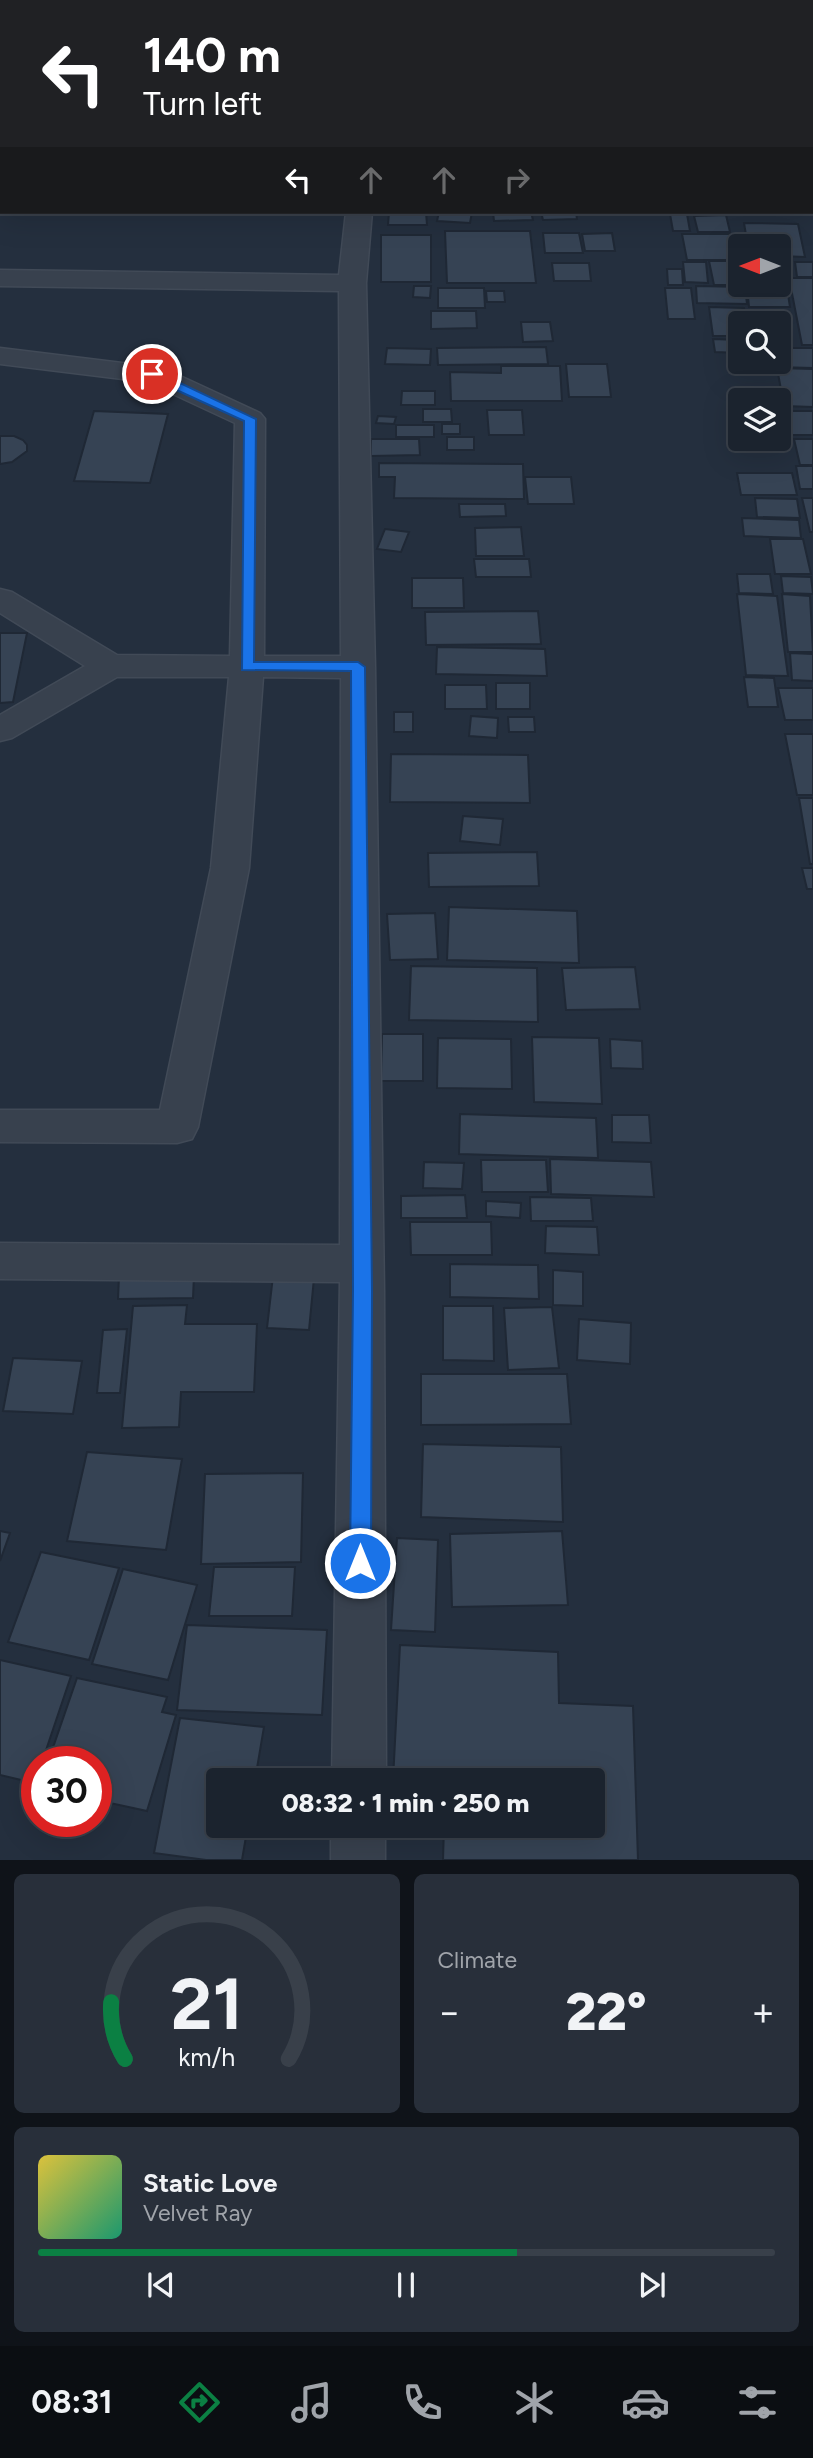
<!DOCTYPE html>
<meta charset="utf-8">
<style>
body{margin:0;font-family:Figtree,sans-serif;background:#282f3a;color:#f1f3f6;height:100vh;display:flex;flex-direction:column;font-size:26px;white-space:nowrap}
*{box-sizing:border-box;margin:0}
p{font-size:23px;color:#a0a4aa}
.icon{flex:none;width:38px;height:38px;fill:none;stroke:currentColor;stroke-width:2;stroke-linecap:round;stroke-linejoin:round}
.map{position:relative;height:1860px;overflow:hidden}
.drawer{display:flex;flex-direction:column;gap:14px;padding:14px;background:#0f1319;flex:1}
.drawer>*{flex:none}
.top-card{position:absolute;left:0px;top:0px;width:814px;height:214px;box-shadow:0 7px 28px #0002,0 0 0 2px #39404a;background:#202124;color:#fff;overflow:hidden}
.needle{width:46px;rotate:270deg}
.tools{position:absolute;left:728px;top:234px;display:grid;gap:14px}
.tools a{display:grid;place-items:center;width:63px;height:63px;border-radius:7px;background:#1b232e;box-shadow:0 7px 28px #0002,0 0 0 2px #39404a;font-size:35px}
.speed{position:absolute;left:21px;top:1746px;display:flex;gap:14px;font-size:35px;font-weight:700;text-align:center}
.speed>*{display:grid;place-content:center;width:91px;height:91px;border-radius:50%;background:#1b232e;box-shadow:0 7px 28px #0002,0 0 0 2px #39404a;line-height:1}
.speed .limit{border:10px solid #d22;background:#fff;color:#111}
.pin{position:absolute;display:grid;place-items:center;width:60px;height:60px;color:#fff;margin:-30px;border:4px solid #fff;border-radius:50%;box-shadow:0 2px 7px #0007}
.me{position:absolute;width:77px;margin:-38px;rotate:0deg;stroke-linejoin:round;filter:drop-shadow(0 0 5px #0008)}
.turn{display:flex;align-items:center;gap:24px;height:147px;padding:0 28px;font-size:32px}
.turn .icon{width:91px;height:91px;stroke-width:2.5}
.turn b{display:block;font-size:49px;line-height:60px}
.lanes{display:flex;align-items:center;height:66px;padding:0 28px;background:#0003;justify-content:center;gap:35px;direction:ltr}
.lanes .off{opacity:.35}
.big{font-size:52px;font-weight:800;line-height:1.1}
.drawer .tile{flex:1;display:flex;flex-direction:column;justify-content:center;gap:10px;min-width:0;padding:0 24px;border-radius:10px;background:#282f3a}
.drawer .dial{align-items:center;gap:0}
.dial svg{height:182px;overflow:visible;fill:none;stroke:#39404a;stroke-width:7;stroke-linecap:round;text-anchor:middle}
.dial text{fill:#f1f3f6;stroke:none}
.song{display:flex;align-items:center;gap:21px}
.cover{width:84px;height:84px;border-radius:10px;background:linear-gradient(135deg,hsl(50 70% 55%),hsl(160 70% 35%))}
.played{height:7px;border-radius:4px;background:linear-gradient(90deg,#0b8043 65%,#39404a 65%)}
.keys{display:flex;justify-content:space-around;direction:ltr}
.heat{display:flex;justify-content:space-between;align-items:center;font-size:38px;direction:ltr}
.drawer .tiles{flex:1;display:grid;gap:14px;grid-template-columns:1fr 1fr}
.tile:last-child{grid-column:span 2}
.trip{position:absolute;left:206px;top:1768px;width:399px;height:70px;border-radius:7px;background:#1b232e;box-shadow:0 7px 28px #0002,0 0 0 2px #39404a;font-weight:800;line-height:70px;text-align:center}
.tab-bar{display:flex;height:112px;justify-content:space-around;align-items:center;background:#0b0e12;color:#a0a4aa}
.tab-bar .icon{width:49px;height:49px}
.tab-bar .active{color:#0b8043}
.tab-bar b{font-size:32px;color:#f1f3f6}
.map>svg:first-child{display:block}
.green{fill:#263c3f}
.building{fill:#364354;stroke:#1f2835;stroke-width:2}
.lines{fill:none;stroke-linecap:round;stroke-linejoin:round}
.minor-casing{stroke:#414a57;stroke-width:3}
.minor{fill:#38414e;fill-rule:evenodd}
.route{fill:#1a73e8;stroke:#114b97;stroke-width:2}
</style>
<div class="map">
<svg width="813" height="1860" viewBox="0 0 813 1860">
<rect width="100%" height="100%" fill="#242f3e"/>
<path class="green" d="M0,0H337L2,2V13Z"/>
<path class="building" d="M389,212H426L427,225H388Z
M439,212H472L470,223L437,221Z
M493,212H531L533,220L494,221Z
M541,212H576L577,219L543,220Z
M670,214H687L690,231H673Z
M726,215L730,232H698L694,216Z
M744,223L798,224L805,257L779,256V247H748Z
M445,231H530L536,283H447Z
M543,233H579L583,253H545Z
M612,233L615,251H585L582,234Z
M682,234H731L737,260H687Z
M381,235H431V282H381Z
M709,261H740V285H752H714Z
M779,261H782L788,284H779Z
M683,262H706L708,283L685,282Z
M795,262H813V277H797Z
M552,263H589L591,281H554Z
M667,269H682L683,285H668Z
M789,278H813V345H802Z
M414,286H431L430,298L413,297Z
M696,286L745,287L747,304L697,303Z
M747,287L787,288L790,307H749Z
M438,288H484L485,308H438Z
M665,288H691L695,319H668Z
M486,291H504L505,302H487Z
M709,307L744,308L747,324H740V336H713Z
M431,311H476L477,328L431,329Z
M521,322H550L553,341L523,342Z
M713,339L740,340V353L715,352Z
M546,347L548,364L438,365L437,348Z
M387,348L431,349L430,365L385,364Z
M779,348H813V368L775,367L774,362H779Z
M566,364H607L611,397H569Z
M501,366H560L562,401H451L450,372L501,373Z
M777,368L813,369V407L784,406Z
M402,391H435V405H401Z
M423,409H451L452,422H423Z
M487,410H522L524,435H489Z
M94,411L168,414L150,483L74,481Z
M786,411H813V435H790Z
M378,416L396,417L394,424L376,423Z
M442,424H460V434H442Z
M396,425H434V437H396Z
M0,436H14L23,440L27,445V451L12,462L0,464Z
M447,437H474V450H447Z
M371,439H419L420,455L371,456Z
M794,439H813V465H800Z
M379,463L523,464L524,499L394,498L395,477H379Z
M796,466H813V489H800Z
M737,473H792L797,495H741Z
M525,477H571L574,504H528Z
M755,498L797,499L800,518L757,517Z
M802,498H813V532H810Z
M459,504H505L506,516L460,517Z
M742,518L799,520L801,538L744,536Z
M521,527L524,556H476L475,528Z
M385,529L409,532L401,552L377,549Z
M770,539H803L811,574H775Z
M474,559H529L531,577H476Z
M737,574H770L773,594L739,593Z
M781,576L811,577L813,594L783,593Z
M412,578H463L464,608H412Z
M737,594L777,596L788,676L746,675Z
M782,594L810,596L813,652H788Z
M538,611L541,644L426,645L425,612Z
M0,633H27L13,702L0,703Z
M437,647L545,649L547,676L436,674Z
M790,653L813,654V681L792,680Z
M744,677L774,678L778,707H748Z
M496,683H530V709H496Z
M445,685H486L487,709H445Z
M778,688H813V720H785Z
M394,712H413V732H394Z
M471,716L498,718L497,738L469,736Z
M508,717H534L535,732H509Z
M785,734H813V795H797Z
M391,754L528,755L530,803L390,802Z
M799,798H813V864H810Z
M463,816L503,819L500,845L460,841Z
M537,852L539,886L429,887L428,853Z
M802,868H813V889H807Z
M449,907L577,911L579,963L447,960Z
M435,913L438,959L390,960L387,914Z
M411,966L537,968L538,1022L409,1020Z
M635,967L640,1009L566,1010L562,968Z
M382,1034H423V1081H381Z
M532,1037L599,1038L602,1104L534,1102Z
M438,1038L511,1039L512,1089L437,1088Z
M610,1039L642,1041L643,1069L611,1068Z
M460,1114L596,1118L598,1158L459,1154Z
M612,1115H649L651,1143L612,1142Z
M550,1159L651,1162L654,1197L551,1194Z
M481,1160H546L548,1192H482Z
M424,1162L464,1163L462,1189L423,1188Z
M465,1195L467,1218H401V1196Z
M530,1197L591,1198L593,1221H531Z
M486,1201L521,1203L520,1218L486,1216Z
M410,1222H491L492,1255H411Z
M546,1226L597,1227L599,1255L545,1253Z
M450,1264L538,1265L539,1299L450,1297Z
M553,1270L583,1272V1306L553,1305Z
M194,1275L193,1298L118,1299L119,1276Z
M273,1276L314,1278L309,1330L267,1328Z
M187,1305L185,1324H257L254,1392H181L179,1427L122,1428L133,1306Z
M443,1306H493L494,1361L443,1360Z
M552,1307L559,1368L508,1370L504,1308Z
M579,1319L631,1323L630,1364L577,1360Z
M127,1329L120,1393H97L103,1330Z
M13,1358L82,1361L73,1414L3,1411Z
M421,1374H567L571,1424L421,1425Z
M423,1444L561,1447L563,1522L421,1517Z
M87,1452L182,1459L166,1550L67,1541Z
M303,1473L301,1562L201,1564L205,1474Z
M0,1531L10,1533L0,1561Z
M562,1531L568,1605L452,1607L450,1534Z
M397,1538L438,1540L435,1632L391,1630Z
M41,1552L119,1568L89,1660L8,1642Z
M214,1567H295L292,1616H209Z
M123,1569L197,1585L168,1680L92,1664Z
M187,1625L327,1630L322,1715L177,1710Z
M400,1645L558,1652L559,1703L633,1706L638,1860H443L444,1825H593V1780H393Z
M0,1660L71,1676L42,1762H37L34,1783L0,1775Z
M77,1678L167,1697L162,1712L176,1715L147,1811L96,1800V1762H48Z
M180,1718L264,1727L255,1780H219V1825H248L242,1860H206L154,1853Z"/>
<g class="lines">
<defs>
<path id="minor" d="M367,0H389L366,2Z
M0,119H2V133H0Z
M346,212H372L366,283L375,667L384,1291L386,1780H332L340,1282L0,1279V1243L340,1245L341,678L263,677L249,868L198,1127L192,1139L177,1143L0,1142V1110H160L211,868L229,677H117L12,738L0,741V715L85,666L0,613V589L12,592L117,655L230,656L235,423L147,382L0,364V348L163,368L260,413L265,419L264,656H341L339,291L0,286V270L339,275Z
M331,1825H385V1860H331Z"/>
</defs>
<use href="#minor" class="minor-casing"/>
<use href="#minor" class="minor"/>
</g>
<path class="route" d="M148,372H157L256,419L254,662H358L365,667L372,1291L371,1563L368,1569L360,1572L353,1569L350,1563L353,1291L351,671L242,670L244,421L148,377Z"/>
</svg>
<div class="tools">
<a><svg class="needle" viewBox="-14 -14 28 28"><path d="M0-13l5 13h-10z" fill="#e53935"/><path d="M0 13l5-13h-10z" fill="#a0a4aa"/></svg></a>
<a><svg class="icon" aria-label="search" viewBox="0 0 24 24"><circle cx="10" cy="10" r="6"/><path d="M15 15l6 6"/></svg></a>
<a><svg class="icon" aria-label="layers" viewBox="0 0 24 24"><path d="M12 4l9 5-9 5-9-5zM3 14l9 5 9-5"/></svg></a>
</div>
<div class="speed"><div class="limit">30</div></div>
<div class="pin" style="left:152px;top:374px;background:#d93025"><svg class="icon" aria-label="arrive" viewBox="0 0 24 24"><path d="M6 21V4h12l-3 4 3 4H6"/></svg></div>
<svg class="me" style="left:360px;top:1563px" viewBox="-20 -20 40 40"><circle r="17" fill="#1a73e8" stroke="#fff" stroke-width="3"/><path d="M0-11L8 9 0 5-8 9z" fill="#fff"/></svg>
<div class="trip">08:32 · 1 min · 250 m</div>
<div class="top-card">
<div class="turn"><svg class="icon" aria-label="left" viewBox="0 0 24 24"><path d="M17 20v-9H6M10 6l-5 5 5 5"/></svg><div><b>140 m</b>Turn left</div></div>
<div class="lanes"><svg class="icon" aria-label="left" viewBox="0 0 24 24"><path d="M17 20v-9H6M10 6l-5 5 5 5"/></svg><svg class="icon off" aria-label="ahead" viewBox="0 0 24 24"><path d="M12 20V5M6 11l6-6 6 6"/></svg><svg class="icon off" aria-label="ahead" viewBox="0 0 24 24"><path d="M12 20V5M6 11l6-6 6 6"/></svg><svg class="icon off" aria-label="right" viewBox="0 0 24 24"><path d="M7 20v-9h11M14 6l5 5-5 5"/></svg></div>
</div>
</div>
<section class="drawer">
<div class="tiles">
<div class="tile dial"><svg viewBox="0 0 100 80">
<path d="M14 69A42 42 0 1 1 86 69"/>
<path d="M14 69A42 42 0 0 1 8 44" stroke="#0b8043"/>
<text x="50" y="56" font-size="32" font-weight="700">21</text>
<text x="50" y="72" font-size="11">km/h</text>
</svg></div>
<div class="tile"><p>Climate</p>
<div class="heat"><a>−</a><b class="big">22°</b><a>+</a></div>
</div>
<div class="tile">
<div class="song"><i class="cover"></i><div><b>Static Love</b><p>Velvet Ray</p></div></div>
<div class="played"></div>
<div class="keys"><svg class="icon" aria-label="previous" viewBox="0 0 24 24"><path d="M18 5L8 12l10 7zM5 5v14"/></svg><svg class="icon" aria-label="pause" viewBox="0 0 24 24"><path d="M8 5v14M16 5v14"/></svg><svg class="icon" aria-label="next" viewBox="0 0 24 24"><path d="M6 5l10 7-10 7zM19 5v14"/></svg></div>
</div>
</div>
</section>
<nav class="tab-bar">
<b>08:31</b>
<svg class="icon active" aria-label="directions" viewBox="0 0 24 24"><path d="M12 3l9 9-9 9-9-9zM9 14v-3h6M13 9l2 2-2 2"/></svg>
<svg class="icon" aria-label="music" viewBox="0 0 24 24"><path d="M9 18V5l10-2v13"/><circle cx="6" cy="18" r="3"/><circle cx="16" cy="16" r="3"/></svg>
<svg class="icon" aria-label="phone" viewBox="0 0 24 24"><path d="M5 4h4l2 5-3 2q2 4 5 5l2-3 5 2v4C11 20 4 13 5 4z"/></svg>
<svg class="icon" aria-label="climate" viewBox="0 0 24 24"><path d="M12 3v18M4 7l16 10M4 17L20 7"/></svg>
<svg class="icon" aria-label="car" viewBox="0 0 24 24"><path d="M5 17H2v-5l4-1 3-4h7l3 4 3 1v5h-3M9 17h6M6 11h13"/><circle cx="7" cy="17" r="2"/><circle cx="17" cy="17" r="2"/></svg>
<svg class="icon" aria-label="filters" viewBox="0 0 24 24"><path d="M4 7h16M4 17h16"/><circle cx="9" cy="7" r="2"/><circle cx="15" cy="17" r="2"/></svg>
</nav>
